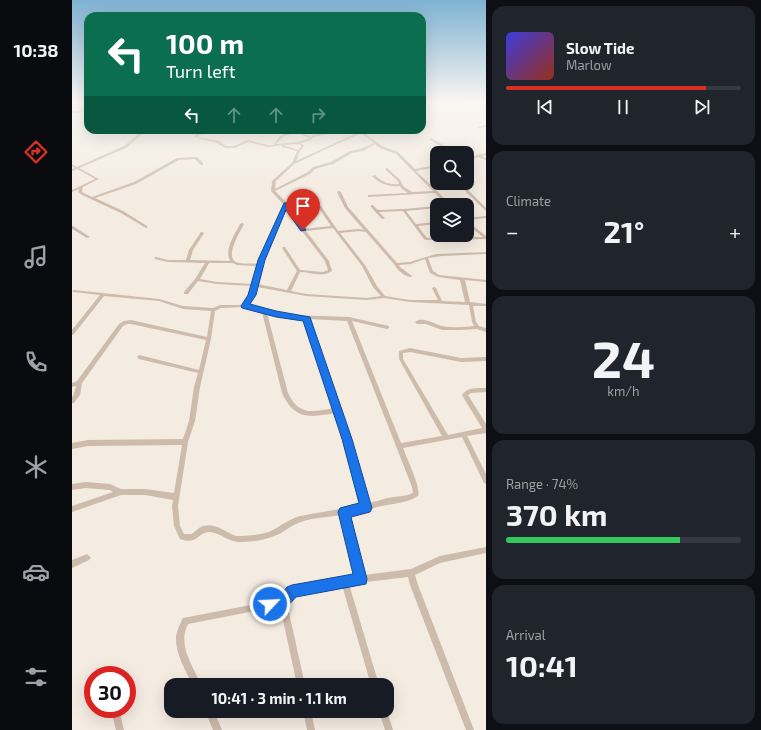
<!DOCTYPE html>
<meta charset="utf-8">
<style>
body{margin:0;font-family:"Exo 2",sans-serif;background:#20242c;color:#f1f3f6;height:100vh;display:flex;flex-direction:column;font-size:15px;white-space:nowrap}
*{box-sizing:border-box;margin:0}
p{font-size:13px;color:#9ea1a6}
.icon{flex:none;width:22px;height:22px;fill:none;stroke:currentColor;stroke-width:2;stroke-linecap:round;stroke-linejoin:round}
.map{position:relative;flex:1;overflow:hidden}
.details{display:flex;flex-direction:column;gap:6px;padding:6px;background:#0d0f14;width:275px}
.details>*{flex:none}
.top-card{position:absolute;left:12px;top:12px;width:342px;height:122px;border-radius:12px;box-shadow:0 4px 16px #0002;background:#0b6e4f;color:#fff;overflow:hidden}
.fabs{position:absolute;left:358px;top:146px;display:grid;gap:8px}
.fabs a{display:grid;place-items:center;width:44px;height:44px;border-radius:8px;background:#171b24;box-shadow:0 4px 16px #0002;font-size:20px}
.speed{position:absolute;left:12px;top:666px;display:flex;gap:8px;font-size:20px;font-weight:700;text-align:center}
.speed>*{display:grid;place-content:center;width:52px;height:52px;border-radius:50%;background:#171b24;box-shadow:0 4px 16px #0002;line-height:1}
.speed .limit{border:6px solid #d22;background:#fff;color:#111}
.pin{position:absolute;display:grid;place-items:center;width:34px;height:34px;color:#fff;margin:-41px -17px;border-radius:50% 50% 50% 0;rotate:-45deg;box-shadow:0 0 4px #0007}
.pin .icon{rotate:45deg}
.me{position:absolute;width:44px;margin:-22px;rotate:65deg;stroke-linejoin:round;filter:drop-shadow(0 0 3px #0008)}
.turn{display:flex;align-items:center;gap:14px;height:84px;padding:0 16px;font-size:18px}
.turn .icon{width:52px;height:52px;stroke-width:2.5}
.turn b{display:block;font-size:28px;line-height:34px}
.lanes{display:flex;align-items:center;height:38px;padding:0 16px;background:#0003;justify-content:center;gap:20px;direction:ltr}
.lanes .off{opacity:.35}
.big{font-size:30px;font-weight:700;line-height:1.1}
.details .widget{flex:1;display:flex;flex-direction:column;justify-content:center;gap:6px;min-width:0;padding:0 14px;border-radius:12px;background:#20242c}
.details .dial{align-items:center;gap:0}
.dial b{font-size:52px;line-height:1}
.song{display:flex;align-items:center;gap:12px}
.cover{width:48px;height:48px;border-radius:6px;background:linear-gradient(135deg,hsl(240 70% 55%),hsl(10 70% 35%))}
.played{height:4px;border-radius:2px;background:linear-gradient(90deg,#d93025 85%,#363941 85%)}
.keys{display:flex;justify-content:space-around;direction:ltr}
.heat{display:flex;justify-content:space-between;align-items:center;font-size:22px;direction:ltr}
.charge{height:6px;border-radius:3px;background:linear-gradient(90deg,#34c759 74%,#363941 0)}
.trip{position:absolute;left:92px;top:678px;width:230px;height:40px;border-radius:12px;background:#171b24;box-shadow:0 4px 16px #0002;font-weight:700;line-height:40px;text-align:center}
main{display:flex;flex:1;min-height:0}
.tab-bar{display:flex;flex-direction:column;width:72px;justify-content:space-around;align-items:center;background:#090b0e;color:#9ea1a6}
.tab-bar .icon{width:28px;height:28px}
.tab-bar .selected{color:#d93025}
.tab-bar b{font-size:18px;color:#f1f3f6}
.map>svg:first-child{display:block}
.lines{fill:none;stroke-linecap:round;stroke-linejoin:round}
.minor{fill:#cdbbac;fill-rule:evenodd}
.route{fill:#1a73e8;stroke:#114b97}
</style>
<main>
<nav class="tab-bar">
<b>10:38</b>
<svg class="icon selected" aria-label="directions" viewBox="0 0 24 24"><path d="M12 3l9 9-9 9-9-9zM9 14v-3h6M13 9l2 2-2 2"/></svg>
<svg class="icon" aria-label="music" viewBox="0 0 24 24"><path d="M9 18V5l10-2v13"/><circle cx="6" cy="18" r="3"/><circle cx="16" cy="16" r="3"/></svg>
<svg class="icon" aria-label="phone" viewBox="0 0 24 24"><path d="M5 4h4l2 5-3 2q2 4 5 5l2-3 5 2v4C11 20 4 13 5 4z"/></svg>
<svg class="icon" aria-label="climate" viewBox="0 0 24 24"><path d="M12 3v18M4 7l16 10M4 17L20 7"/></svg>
<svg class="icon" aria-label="car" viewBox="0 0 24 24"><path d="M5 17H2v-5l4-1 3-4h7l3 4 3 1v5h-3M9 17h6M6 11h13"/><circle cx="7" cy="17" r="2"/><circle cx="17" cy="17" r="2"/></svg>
<svg class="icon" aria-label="filters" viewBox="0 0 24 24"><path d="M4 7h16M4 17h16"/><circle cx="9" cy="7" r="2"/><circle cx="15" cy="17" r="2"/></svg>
</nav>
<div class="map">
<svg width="414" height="730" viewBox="0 0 414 730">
<rect width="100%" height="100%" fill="#f4ebe1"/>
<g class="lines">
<path class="minor" d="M356,102H370L414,105V107Z
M7,103L12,105L11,108L13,110H16V112L0,113V111H11L9,108L10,105L6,104Z
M414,125V127L406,128L405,127Z
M72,130H75L54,148L7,168L27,179L11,187L10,192L20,197L62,182L105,158L125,157L131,163V165H129L123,159L107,160L64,184L23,198L51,211L75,226L76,227L74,228L49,213L10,195L6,192L7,189L0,192V190L23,179L5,169L0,171V169L3,168L0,166V164L5,167L52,146Z
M221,130H224L239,137L240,135L250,133L259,130H262L252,135L242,137L239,140L229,143L232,146L228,151L224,161L287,132L285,130H288L310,146L326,152L343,169L365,165V167L344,171L365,191H366V192L379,205H375L363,193L296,197V195H297L336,193L329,188L328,186C317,187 308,184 300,176L303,175C310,182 317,185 327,184L326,181L314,170V168H315L328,180L331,186L340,192L361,191L324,154L308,148L303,144L291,151L280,153L261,164L243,169L238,174L203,191L215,203L223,217L232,229L259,226L246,207L248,206H249L266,231L287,229L292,230L273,208L265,192L267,191L269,192L276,207L325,263L338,262L364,254L414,252V254L370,256L356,258L361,271L367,275L414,280V282L393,280L398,302L414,304V306H401L404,322L407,326L414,328V332L405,329L388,330H370L354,324H345L343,322C351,316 361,324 370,326C380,328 392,327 402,326L400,322L397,305L338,302L312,298L295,300L234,296L185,287L182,295L176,305L220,315L277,317L317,326V328L315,329L280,321L329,443L370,436L327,359V351L338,348L389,358L414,357V361L389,362L338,352L331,353V359L376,435L410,428L390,395C395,387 406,388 414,388V392L399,393L396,395L414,424V433L395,436L414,474V484L412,483L390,437L331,448C335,459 349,487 346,496C331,506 310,503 294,511H293L276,514L292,575L339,569L368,556L414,547V553L368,563L343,575L346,585L402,730H394L338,585L336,577L277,584L307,685H299L270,585L222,594L216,603V608L233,685H225L208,606L116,624C105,646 121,665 129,685H121C113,670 103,653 104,636C105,630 108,624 111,618L210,599L217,588L220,587L272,577L285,576L269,515C256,517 236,518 224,524C219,526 214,530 209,533C196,540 181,542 167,542C156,542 149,533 138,532C126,531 126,546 108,539L102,526L100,506L101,500L73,495H49L0,512V506L41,492L38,490L14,488L0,490V484L14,482L38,484L49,489H73L102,493L110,445L16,446L0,449V443L16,440L111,439L117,421L122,387L126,373L67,359L65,357L67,355L127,370L134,340L59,324H55L51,326L10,383L8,395L2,403H0V397L2,394L4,386L0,387V383L5,381L47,324L52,321L59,320L135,337L139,311L111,309L87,301L32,296L2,334L0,335V330L28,295L2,292L0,291L2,290L87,299L111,306L141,308L148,305H172L178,295L181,286L145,284L126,281L116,294H112V292L123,279L133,263L96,262L83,259L82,258L84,257L96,260H114L117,250L129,232H130L132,233L121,250L118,260L158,261C152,248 163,235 168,224L170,223L172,224C168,232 150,260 167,263C174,264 181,263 187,264L212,205L199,191L200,181L220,163L225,151L210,147V145L196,147L176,142L163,148H153L145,143L123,137L124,133L132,132V134L126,135L125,137L147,141L154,146H162L176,140L196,145H201L209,135L222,131ZM224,132L238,138L226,142L204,144L211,137ZM289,133L302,143L289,149L278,151L259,162L241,167L236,172L203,189L204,181L222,164ZM227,144L230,146L226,150L211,145ZM214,207L220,218L253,261L256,270L251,272L228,270L213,247H211L210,248L225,271L215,290L185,284L192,260ZM261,228L290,266L301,287L309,296L295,298L234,294L219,291L228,272C239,272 250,278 260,271L257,261L234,231ZM287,231L294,232L322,264C325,270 333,277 339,277L340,276L328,267L327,265L339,264L353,259L358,273L366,277L388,280L393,302L370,301L364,288L362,287L360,288L366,300H338L313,296L305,286L293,265L268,233ZM137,263H161L165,265L186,266L181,284L145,282L128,279ZM173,307L190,312L210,393C213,399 216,405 221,409C232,420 250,415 264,413L272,439L290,505L228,516C217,519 209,526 199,531C189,535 176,536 164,536C152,532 141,520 127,528C124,530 122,533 119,534H112L108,526L106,506L116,442L123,421L128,387L139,339L143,311L149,308ZM195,313L220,319H233L262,408C240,412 227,416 216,393ZM237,319L275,321L340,487L341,493C333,497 324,496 315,498C309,500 302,502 296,503L278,439L269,410Z
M359,138L384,152V153H381L358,140V139Z
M414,153V155L409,156L414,158V160L406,157L395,161V159L404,156V155Z
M387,183H391L397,191L414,208V211L395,193Z
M299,205H301L306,210L332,209L365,206V208L334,211L344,224L365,222V224L346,226L354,237L356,238L411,237L395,224V221L414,236V239L354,240L352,239L331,211L307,212L313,218L311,219H310L299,207Z
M414,216V218L395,220V218Z
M0,226H1L18,237L15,238L0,229Z
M15,554L19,558L17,560L0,568V560Z
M39,709H47L52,730H44Z
M315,710V711L321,730H313L307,711H315Z
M133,711H142L150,730H141Z
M231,711H239L243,730H235Z"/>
</g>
<linearGradient id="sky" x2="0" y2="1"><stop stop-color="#7eb2d2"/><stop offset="0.5" stop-color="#faf6f2"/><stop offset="1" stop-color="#faf6f2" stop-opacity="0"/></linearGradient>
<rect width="414" height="204" fill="url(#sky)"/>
<path class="route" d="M212,203H216L234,230L229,231L214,210L193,260L184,295L178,304L204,311L238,317L280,439L300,508L298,512L279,517L295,579L294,584L224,597C216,607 205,614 193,609L191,604L193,600L208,596L215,587L220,585L281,574L266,512L268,508L287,503L270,439L231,321L204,317L170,308L169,306L176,295L186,260Z"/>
</svg>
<div class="fabs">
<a><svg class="icon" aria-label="search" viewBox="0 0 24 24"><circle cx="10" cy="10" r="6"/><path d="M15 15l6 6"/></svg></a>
<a><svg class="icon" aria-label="layers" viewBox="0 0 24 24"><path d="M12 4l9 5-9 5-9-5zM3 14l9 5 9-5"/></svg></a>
</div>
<div class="speed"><div class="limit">30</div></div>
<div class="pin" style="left:231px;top:230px;background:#d93025"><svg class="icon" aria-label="arrive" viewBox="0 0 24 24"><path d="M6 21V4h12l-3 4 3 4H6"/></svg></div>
<svg class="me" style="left:198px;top:604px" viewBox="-20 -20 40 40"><circle r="17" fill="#1a73e8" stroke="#fff" stroke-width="3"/><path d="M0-11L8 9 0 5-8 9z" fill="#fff"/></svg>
<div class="trip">10:41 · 3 min · 1.1 km</div>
<div class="top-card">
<div class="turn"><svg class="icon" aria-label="left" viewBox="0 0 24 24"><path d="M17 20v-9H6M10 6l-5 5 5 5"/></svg><div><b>100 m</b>Turn left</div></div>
<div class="lanes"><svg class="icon" aria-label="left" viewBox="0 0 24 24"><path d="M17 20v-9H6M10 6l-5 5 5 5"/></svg><svg class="icon off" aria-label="ahead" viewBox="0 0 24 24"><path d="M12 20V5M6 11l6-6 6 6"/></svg><svg class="icon off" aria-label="ahead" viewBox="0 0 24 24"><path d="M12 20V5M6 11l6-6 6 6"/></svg><svg class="icon off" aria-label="right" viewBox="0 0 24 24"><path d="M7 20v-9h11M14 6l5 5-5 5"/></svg></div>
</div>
</div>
<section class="details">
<div class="widget">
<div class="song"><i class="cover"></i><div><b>Slow Tide</b><p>Marlow</p></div></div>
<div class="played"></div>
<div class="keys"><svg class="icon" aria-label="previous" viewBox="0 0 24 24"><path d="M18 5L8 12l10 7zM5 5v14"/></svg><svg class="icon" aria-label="pause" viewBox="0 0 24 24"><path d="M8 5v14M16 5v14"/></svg><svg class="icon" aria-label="next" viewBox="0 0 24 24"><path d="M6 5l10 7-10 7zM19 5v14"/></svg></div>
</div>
<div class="widget"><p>Climate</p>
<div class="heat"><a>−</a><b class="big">21°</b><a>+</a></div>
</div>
<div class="widget dial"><b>24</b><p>km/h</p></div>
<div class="widget"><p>Range · 74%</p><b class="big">370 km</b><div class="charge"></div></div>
<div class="widget"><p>Arrival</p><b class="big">10:41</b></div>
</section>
</main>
